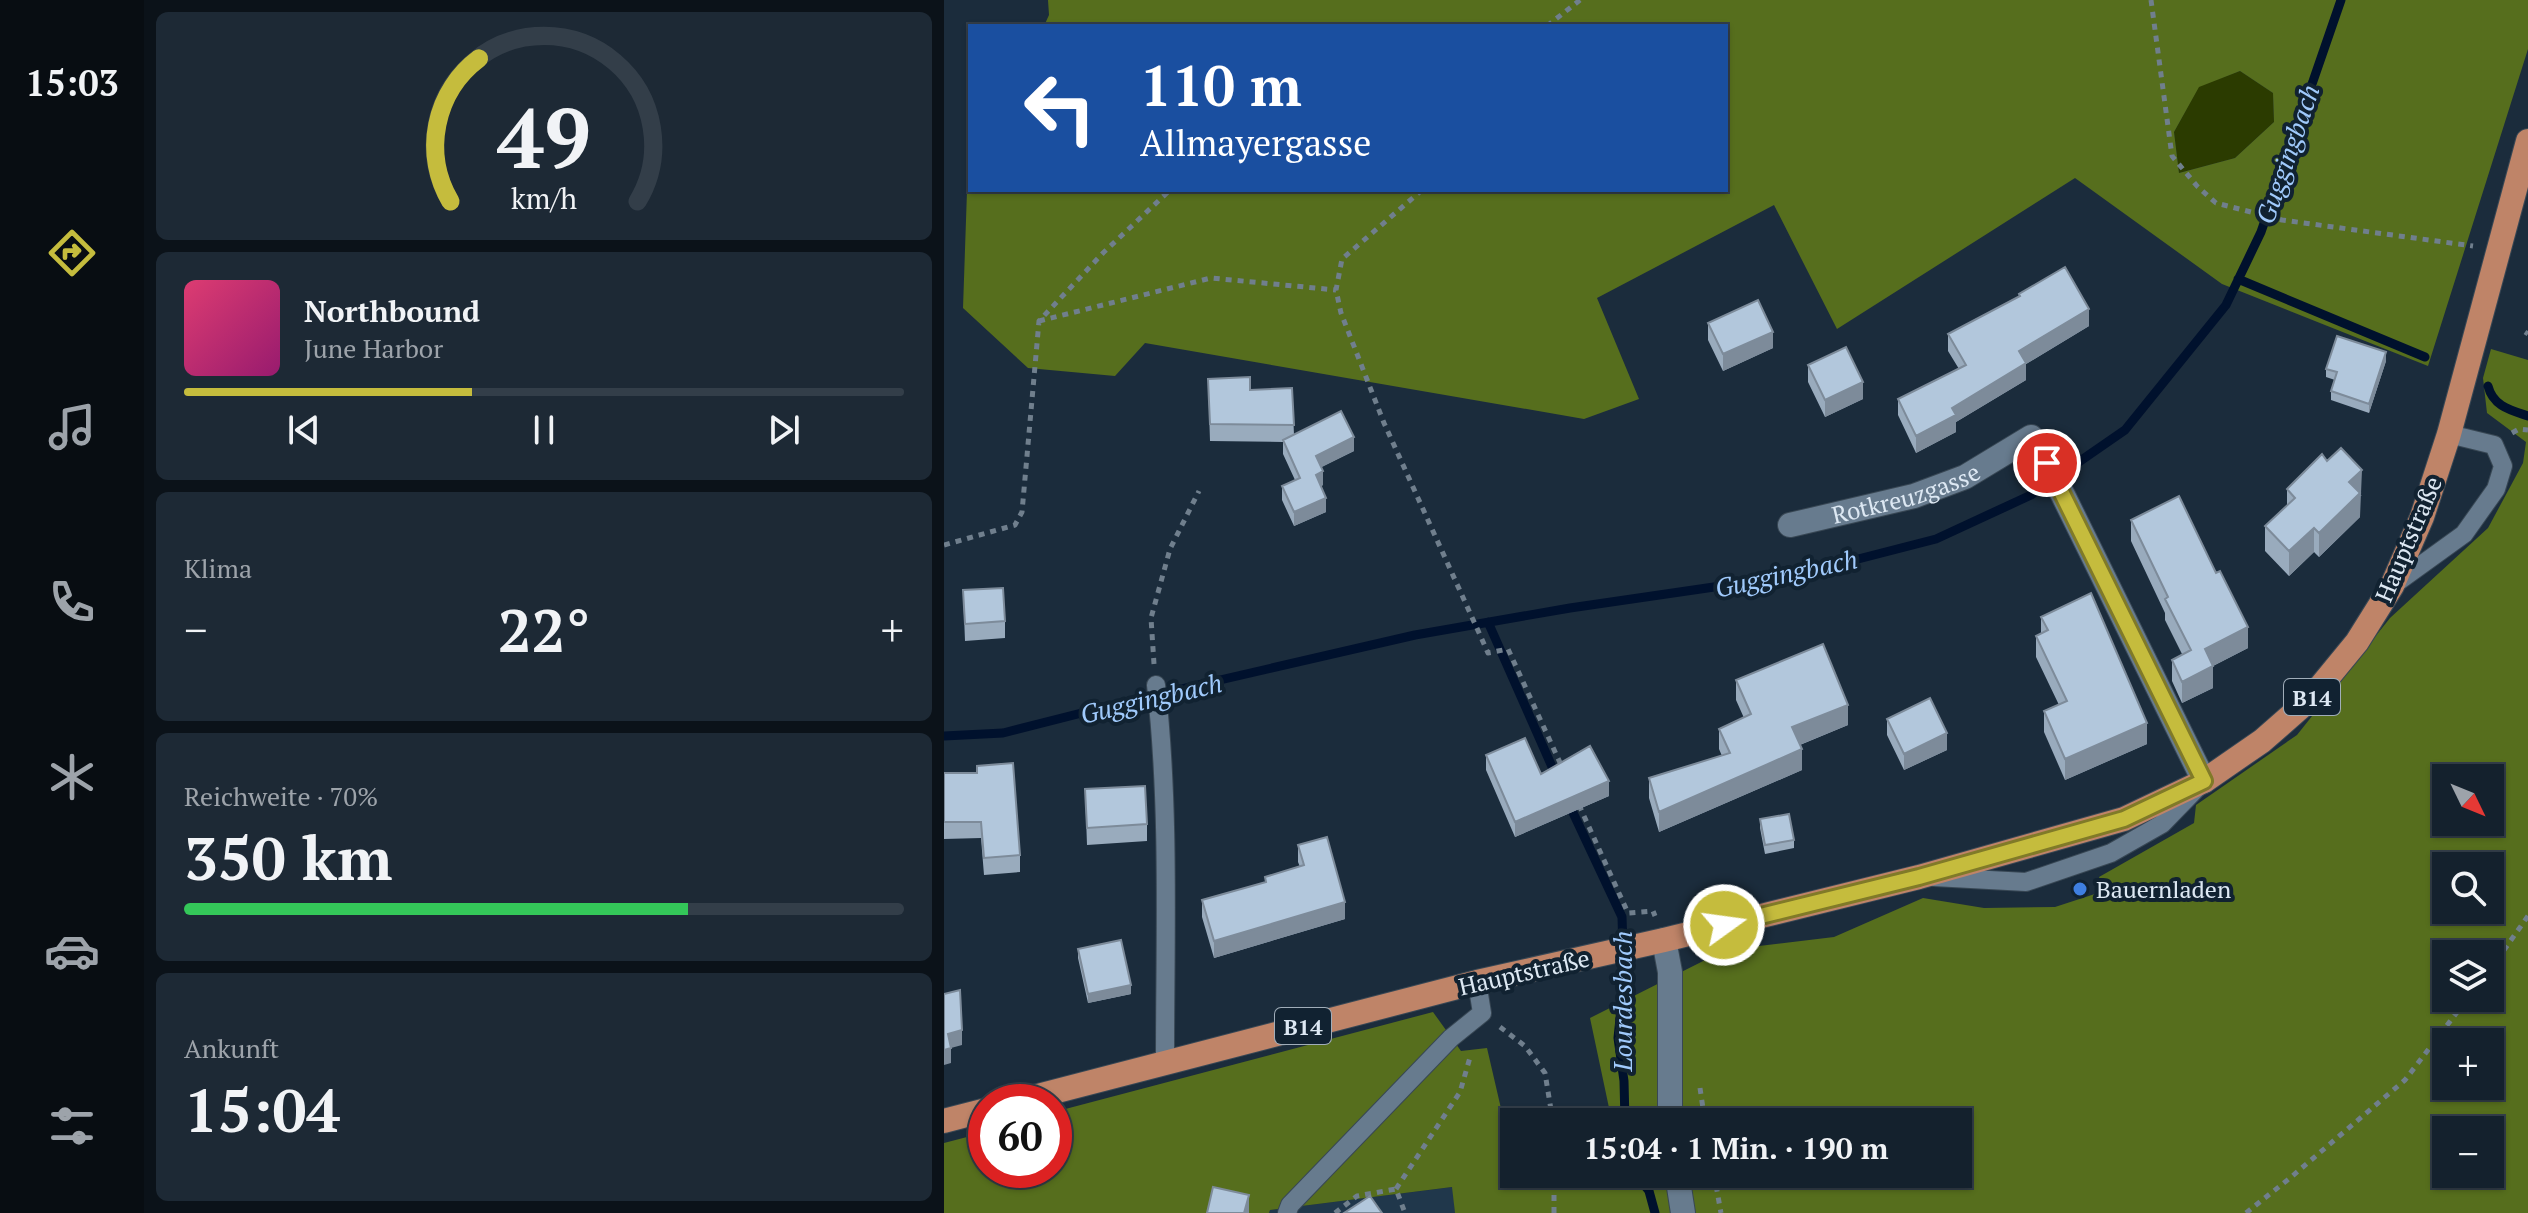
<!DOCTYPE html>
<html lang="de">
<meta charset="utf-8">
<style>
body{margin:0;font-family:"PT Serif",serif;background:#1d2935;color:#f1f3f6;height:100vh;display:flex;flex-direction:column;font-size:30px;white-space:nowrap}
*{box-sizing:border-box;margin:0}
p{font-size:26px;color:#9da3aa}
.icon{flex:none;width:44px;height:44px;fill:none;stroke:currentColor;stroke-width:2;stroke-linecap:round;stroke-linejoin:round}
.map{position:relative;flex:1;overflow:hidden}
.details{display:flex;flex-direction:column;gap:12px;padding:12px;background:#0b1219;width:800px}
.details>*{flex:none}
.hud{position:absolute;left:24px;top:24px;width:760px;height:168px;border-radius:0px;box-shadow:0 2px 6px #0004,0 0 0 2px #333e49;background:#1a4fa0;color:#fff;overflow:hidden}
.needle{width:52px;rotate:133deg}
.buttons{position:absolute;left:1488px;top:764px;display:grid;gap:16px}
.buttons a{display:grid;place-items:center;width:72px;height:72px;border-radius:0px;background:#14212d;box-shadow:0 2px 6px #0004,0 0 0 2px #333e49;font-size:40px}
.speed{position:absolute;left:24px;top:1084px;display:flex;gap:16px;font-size:40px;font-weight:700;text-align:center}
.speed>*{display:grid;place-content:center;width:104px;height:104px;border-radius:50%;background:#14212d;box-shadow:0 2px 6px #0004,0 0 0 2px #333e49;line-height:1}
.speed .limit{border:12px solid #d22;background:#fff;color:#111}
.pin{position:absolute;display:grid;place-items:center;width:68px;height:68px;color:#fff;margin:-34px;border:4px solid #fff;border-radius:50%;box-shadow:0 2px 8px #0007}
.me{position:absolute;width:88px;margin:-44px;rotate:76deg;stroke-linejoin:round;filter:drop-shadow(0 0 6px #0008)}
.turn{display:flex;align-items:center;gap:28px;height:168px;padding:0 40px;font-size:36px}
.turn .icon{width:104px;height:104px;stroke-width:2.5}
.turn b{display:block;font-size:56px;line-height:68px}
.big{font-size:60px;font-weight:700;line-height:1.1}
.details .card{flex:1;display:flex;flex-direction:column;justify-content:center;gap:12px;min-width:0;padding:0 28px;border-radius:12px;background:#1d2935}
.details .dial{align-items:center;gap:0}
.dial svg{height:208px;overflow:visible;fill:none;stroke:#333e49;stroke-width:7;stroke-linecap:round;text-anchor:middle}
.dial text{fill:#f1f3f6;stroke:none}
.song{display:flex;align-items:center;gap:24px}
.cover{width:96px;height:96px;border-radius:12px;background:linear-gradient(135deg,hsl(340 70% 55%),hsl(320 70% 35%))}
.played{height:8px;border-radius:4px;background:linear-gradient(90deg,#c5bc3d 40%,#333e49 40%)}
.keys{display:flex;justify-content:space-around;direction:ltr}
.heat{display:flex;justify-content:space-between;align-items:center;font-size:44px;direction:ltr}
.charge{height:12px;border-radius:6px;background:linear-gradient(90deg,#34c759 70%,#333e49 0)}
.trip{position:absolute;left:556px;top:1108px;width:472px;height:80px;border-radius:0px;background:#14212d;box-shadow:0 2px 6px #0004,0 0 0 2px #333e49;font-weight:700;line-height:80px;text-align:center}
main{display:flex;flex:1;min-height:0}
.tab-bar{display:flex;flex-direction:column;width:144px;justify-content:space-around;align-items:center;background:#080d12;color:#9da3aa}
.tab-bar .icon{width:56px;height:56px}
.tab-bar .selected{color:#c5bc3d}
.tab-bar b{font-size:36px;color:#f1f3f6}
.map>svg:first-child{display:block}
.built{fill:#20374b}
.green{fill:#2b3b00}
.forest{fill:#566e1d;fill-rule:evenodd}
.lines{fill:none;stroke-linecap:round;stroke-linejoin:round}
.stream{stroke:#00112d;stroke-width:9}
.lane-casing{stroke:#384754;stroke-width:20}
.street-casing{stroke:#384754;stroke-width:26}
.primary-casing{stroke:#384754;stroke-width:26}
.path{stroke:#707f8d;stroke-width:5;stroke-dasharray:6 6;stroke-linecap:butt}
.lane{stroke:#677b8e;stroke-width:18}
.street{stroke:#677b8e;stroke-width:24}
.primary{stroke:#bf8468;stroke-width:24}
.wall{fill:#99abbd}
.shaded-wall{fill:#7d8b9a}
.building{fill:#b2c7dc;stroke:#7d8b9a;stroke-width:2}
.route-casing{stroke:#807a28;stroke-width:20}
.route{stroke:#c5bc3d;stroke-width:14}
.shop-dot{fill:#3f7fe0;stroke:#112231;stroke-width:3}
.labels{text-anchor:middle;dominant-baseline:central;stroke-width:8;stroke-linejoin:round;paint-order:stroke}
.shield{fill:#112231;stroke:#a0adb9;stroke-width:2}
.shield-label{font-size:22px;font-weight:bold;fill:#dde8f3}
.street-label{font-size:24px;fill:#dde8f3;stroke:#112231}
.poi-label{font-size:24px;fill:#dde8f3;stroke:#112231;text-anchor:start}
.water-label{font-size:26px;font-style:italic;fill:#a0cafc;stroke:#112231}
</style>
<main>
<nav class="tab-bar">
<b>15:03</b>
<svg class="icon selected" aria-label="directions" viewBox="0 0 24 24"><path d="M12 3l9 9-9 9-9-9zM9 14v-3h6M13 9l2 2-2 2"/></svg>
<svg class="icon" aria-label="music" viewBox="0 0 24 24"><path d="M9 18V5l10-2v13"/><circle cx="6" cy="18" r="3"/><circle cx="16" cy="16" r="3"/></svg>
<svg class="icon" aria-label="phone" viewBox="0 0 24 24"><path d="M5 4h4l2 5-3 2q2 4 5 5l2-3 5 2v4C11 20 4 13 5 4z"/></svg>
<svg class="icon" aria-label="climate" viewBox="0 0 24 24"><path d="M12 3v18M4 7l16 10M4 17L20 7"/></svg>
<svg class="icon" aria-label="car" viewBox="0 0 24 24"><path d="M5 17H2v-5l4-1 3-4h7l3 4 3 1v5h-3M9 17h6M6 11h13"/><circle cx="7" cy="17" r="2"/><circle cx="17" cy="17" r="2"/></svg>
<svg class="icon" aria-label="filters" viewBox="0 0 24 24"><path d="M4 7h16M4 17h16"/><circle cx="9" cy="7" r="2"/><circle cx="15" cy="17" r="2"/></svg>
</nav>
<section class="details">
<div class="card dial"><svg viewBox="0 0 100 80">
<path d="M14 69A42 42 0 1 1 86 69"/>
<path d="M14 69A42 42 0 0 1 25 14" stroke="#c5bc3d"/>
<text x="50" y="56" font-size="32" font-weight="700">49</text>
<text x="50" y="72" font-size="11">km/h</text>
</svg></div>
<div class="card">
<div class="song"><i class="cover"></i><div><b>Northbound</b><p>June Harbor</p></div></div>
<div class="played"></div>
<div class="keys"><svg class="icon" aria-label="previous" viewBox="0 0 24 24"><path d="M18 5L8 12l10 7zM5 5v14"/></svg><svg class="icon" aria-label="pause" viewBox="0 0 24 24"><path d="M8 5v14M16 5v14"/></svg><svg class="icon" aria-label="next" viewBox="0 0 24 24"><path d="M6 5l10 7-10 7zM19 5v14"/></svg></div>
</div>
<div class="card"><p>Klima</p>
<div class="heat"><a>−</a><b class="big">22°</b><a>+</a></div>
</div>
<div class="card"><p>Reichweite · 70%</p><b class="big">350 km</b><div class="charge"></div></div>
<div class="card"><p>Ankunft</p><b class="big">15:04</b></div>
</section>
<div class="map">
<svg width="1584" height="1213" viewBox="0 0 1584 1213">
<rect width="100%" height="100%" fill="#1b2c3c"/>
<path class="built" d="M509,1187L511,1213H325L326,1210Z"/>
<path class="green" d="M1296,71L1329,93L1330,122L1291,158L1235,173L1230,132L1255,86Z"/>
<path class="forest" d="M104,0H1584V49L1484,366L1278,284L1131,178L893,329L830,205L653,298L695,399L640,419L201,343L171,376L84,368L19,308L23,191L26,185V190H782V26H100L105,15ZM1296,71L1329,93L1330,122L1291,158L1235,173L1230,132L1255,87Z
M1547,349L1584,360V1213H511L508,1187L326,1210L325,1213H0V1143L42,1132V1170H110V1112L489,1012L517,1051L543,1048L565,1143L570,1142V1174H1014V1122H668L646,1018L781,950L890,937L979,898L1040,908L1111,907L1160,891L1155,877L1250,823L1252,805L1353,735L1446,618L1544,528L1579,463L1582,442L1543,413L1539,378ZM1502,778H1546V822H1502ZM1502,866H1546V910H1502ZM1502,954H1546V998H1502ZM1502,1042H1546V1086H1502ZM1502,1130H1546V1174H1502Z"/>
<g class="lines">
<path class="stream" d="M1294,279L1481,357
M1544,386C1549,406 1566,410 1584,416
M544,622L613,778
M0,736L59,733L185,701L471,635L626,608L852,575L992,539L1087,495L1181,430L1282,305L1317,232L1397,0
M624,802L678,917L680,980L674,1038L680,1081L681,1122
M691,1174L705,1191L711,1213"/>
<defs>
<path id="lane" d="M1448,586L1520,534L1552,489L1559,466L1550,445L1505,434
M212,685C226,809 221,937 221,1062
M990,877L1082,882L1167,853L1218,824L1253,788
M343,1213L346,1205L507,1038L538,1013L533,982"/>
<g id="street">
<path id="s1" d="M846,525L970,496L1021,477L1087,437L1119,495L1260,781"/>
<path d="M720,940L726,972V1122"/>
<path d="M733,1174L739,1213"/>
</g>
<path id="primary" d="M71,1102L533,982L720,940L975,877L1180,819L1260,781L1318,741L1367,698L1413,642L1448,586L1478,517L1505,434L1584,141
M0,1121L42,1110"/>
</defs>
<use href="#lane" class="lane-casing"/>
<use href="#street" class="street-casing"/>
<use href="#primary" class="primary-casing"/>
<path class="path" d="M1207,0L1228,156L1253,186L1272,203L1338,220L1529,246
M603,26L636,0
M478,190L398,259L392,290L397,313L440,423L536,635L544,653L564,649L618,767
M95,321L267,278L392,290
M1581,332L1584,334
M1568,433L1575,429L1584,430
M0,545L71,525L78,512L95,321L159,253L226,190
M210,664L207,618L226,549L255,491
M635,805L684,913L709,911L711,916
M1546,970L1584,916
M556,1027L581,1046L601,1073L609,1122
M756,1088L761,1122
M770,1174L777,1213
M452,1189L516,1092L527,1054
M391,1213L413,1196L452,1189L461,1213
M610,1213V1174
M1302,1213L1346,1178L1461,1080L1524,998"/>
<use href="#lane" class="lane"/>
<use href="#street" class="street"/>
<use href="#primary" class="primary"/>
</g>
<path class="wall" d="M1075,294L1145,326L1082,364V380L1012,422V432L972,453L954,415V399L1015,369L1004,351V334L1075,297Z
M764,323L829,348L779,371L764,340Z
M1442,361L1425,413L1387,400V391L1391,380L1382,377V369Z
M864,365L919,399L881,417L864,382Z
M264,379L306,390L348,388L350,435L410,451L377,467L379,485L377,486L382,512L350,526L338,500V486L351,480L339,454V442L266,441Z
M1343,489L1418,495L1416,496V517L1375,557L1370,552L1345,576L1321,551V526L1343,506Z
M1187,520L1304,648L1269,666V688L1238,703L1228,681V660L1238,654L1221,620V613L1187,541Z
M19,590L61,621V638L21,641Z
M1097,617L1203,744L1121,780L1100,732V711L1115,705L1092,657V636L1097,634Z
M792,680L904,725L856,745L858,770L715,832L705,798V778L778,756L775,749V729L800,718L792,700Z
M943,719L1003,750L960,770L943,735Z
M542,755L597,774L665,796L571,837L542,770Z
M0,773L76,855V872L40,875L37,838L0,839Z
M141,789L203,824V841L143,845Z
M816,819L850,840V848L821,854L816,828Z
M354,845L401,919L270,958L258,917V900L321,882V877L356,867L354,862Z
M134,949L187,994L144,1003L134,958Z"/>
<path class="shaded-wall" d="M1145,309V326L1082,364V380L1012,422V432L972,453V436L1008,408L1075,351Z
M829,332V348L779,371V354Z
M1442,352V361L1425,413V404Z
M919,382V399L881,417V400Z
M410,437V451L372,470V456Z
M1418,470L1416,517L1375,557V533L1405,482Z
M379,471V485L372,489V475Z
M382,498V512L350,526V512Z
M1370,528V552L1345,576V551Z
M1304,627V648L1269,666V688L1238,703V682L1261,649Z
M904,705V725L848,748V727Z
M1203,723V744L1121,780V759Z
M1003,733V750L960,770V754Z
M858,749V770L715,832V812Z
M665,781V796L571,837V822Z
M401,902V919L270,958V941Z
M187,985V994L144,1003V994Z
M18,1030V1045L7,1048V1063L0,1065V1050L4,1034Z
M305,1195V1213H300Z"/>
<path class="building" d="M1121,267L1145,309L1075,351L1082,363L1008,408L1012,415L972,436L954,399L1022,365L1004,334L1076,296L1075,294Z
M814,300L829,332L779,354L764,323Z
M1393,336L1442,352L1425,404L1387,391L1393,372L1382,369Z
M902,347L919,382L881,400L864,365Z
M306,377V390L348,388L350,425L266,424L264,379Z
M397,411L410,437L372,456L379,471L372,475L382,498L350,512L338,486L356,478L339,440Z
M1397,448L1418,470L1405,482L1416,493L1375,533L1370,528L1345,551L1321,526L1351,498L1343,489L1378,454L1383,461Z
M1235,496L1272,573L1276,571L1304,627L1261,649L1269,666L1238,682L1228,660L1247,650L1221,599L1224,597L1187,520Z
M59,588L61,621L21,624L19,590Z
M1147,593L1203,723L1121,759L1100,711L1123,701L1092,636L1104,630L1097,617Z
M879,644L904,705L848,727L858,749L715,812L705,778L786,753L775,729L807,714L792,680Z
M986,698L1003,733L960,754L943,719Z
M581,738L597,774L646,746L665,781L571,822L542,755Z
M69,763L76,855L40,858L37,822H0V773H33V766Z
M201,786L203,824L143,828L141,789Z
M845,814L850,840L821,845L816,819Z
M383,837L401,902L270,941L258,900L322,882L321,877L360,865L354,845Z
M177,940L187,985L144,994L134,949Z
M16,990L18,1030L4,1034L7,1048L0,1050V994Z
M269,1187L305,1195L300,1213H263Z
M426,1196L438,1213H400Z"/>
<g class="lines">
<defs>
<path id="route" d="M780,925L975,877L1180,819L1260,781L1103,463"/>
</defs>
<use href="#route" class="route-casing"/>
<use href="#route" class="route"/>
</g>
<circle class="shop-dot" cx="1136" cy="889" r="8"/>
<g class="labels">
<g class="shield">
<rect x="1340" y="679" width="56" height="36" rx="6"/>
<rect x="331" y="1008" width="56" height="36" rx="6"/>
</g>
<g class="shield-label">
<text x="1368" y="697">B14</text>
<text x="359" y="1026">B14</text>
</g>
<g class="street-label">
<text stroke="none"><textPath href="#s1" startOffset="120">Rotkreuzgasse</textPath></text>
<text transform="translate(1464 539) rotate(-67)">Hauptstraße</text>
<text transform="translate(580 972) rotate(-13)">Hauptstraße</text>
</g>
<g class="poi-label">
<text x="1152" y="889">Bauernladen</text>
</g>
<g class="water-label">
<text transform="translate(1343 154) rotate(-71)">Guggingbach</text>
<text transform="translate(842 573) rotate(-12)">Guggingbach</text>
<text transform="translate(207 698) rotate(-13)">Guggingbach</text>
<text transform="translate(678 1001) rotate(-90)">Lourdesbach</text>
</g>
</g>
</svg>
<div class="buttons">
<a><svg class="needle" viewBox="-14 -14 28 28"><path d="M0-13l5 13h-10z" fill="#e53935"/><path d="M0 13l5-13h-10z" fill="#9da3aa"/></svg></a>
<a><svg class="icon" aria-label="search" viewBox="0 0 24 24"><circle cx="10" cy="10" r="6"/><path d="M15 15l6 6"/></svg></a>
<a><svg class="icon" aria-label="layers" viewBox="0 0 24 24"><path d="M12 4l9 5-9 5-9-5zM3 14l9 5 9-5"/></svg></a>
<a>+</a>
<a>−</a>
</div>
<div class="speed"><div class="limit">60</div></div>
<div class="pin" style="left:1103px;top:463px;background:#d93025"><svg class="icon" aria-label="arrive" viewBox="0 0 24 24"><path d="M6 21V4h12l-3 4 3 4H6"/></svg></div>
<svg class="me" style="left:780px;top:925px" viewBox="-20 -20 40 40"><circle r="17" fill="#c5bc3d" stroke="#fff" stroke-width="3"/><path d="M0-11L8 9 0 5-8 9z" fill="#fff"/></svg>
<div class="trip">15:04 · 1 Min. · 190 m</div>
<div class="hud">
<div class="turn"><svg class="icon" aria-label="left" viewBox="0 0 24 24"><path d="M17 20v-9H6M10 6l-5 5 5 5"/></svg><div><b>110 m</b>Allmayergasse</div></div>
</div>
</div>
</main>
